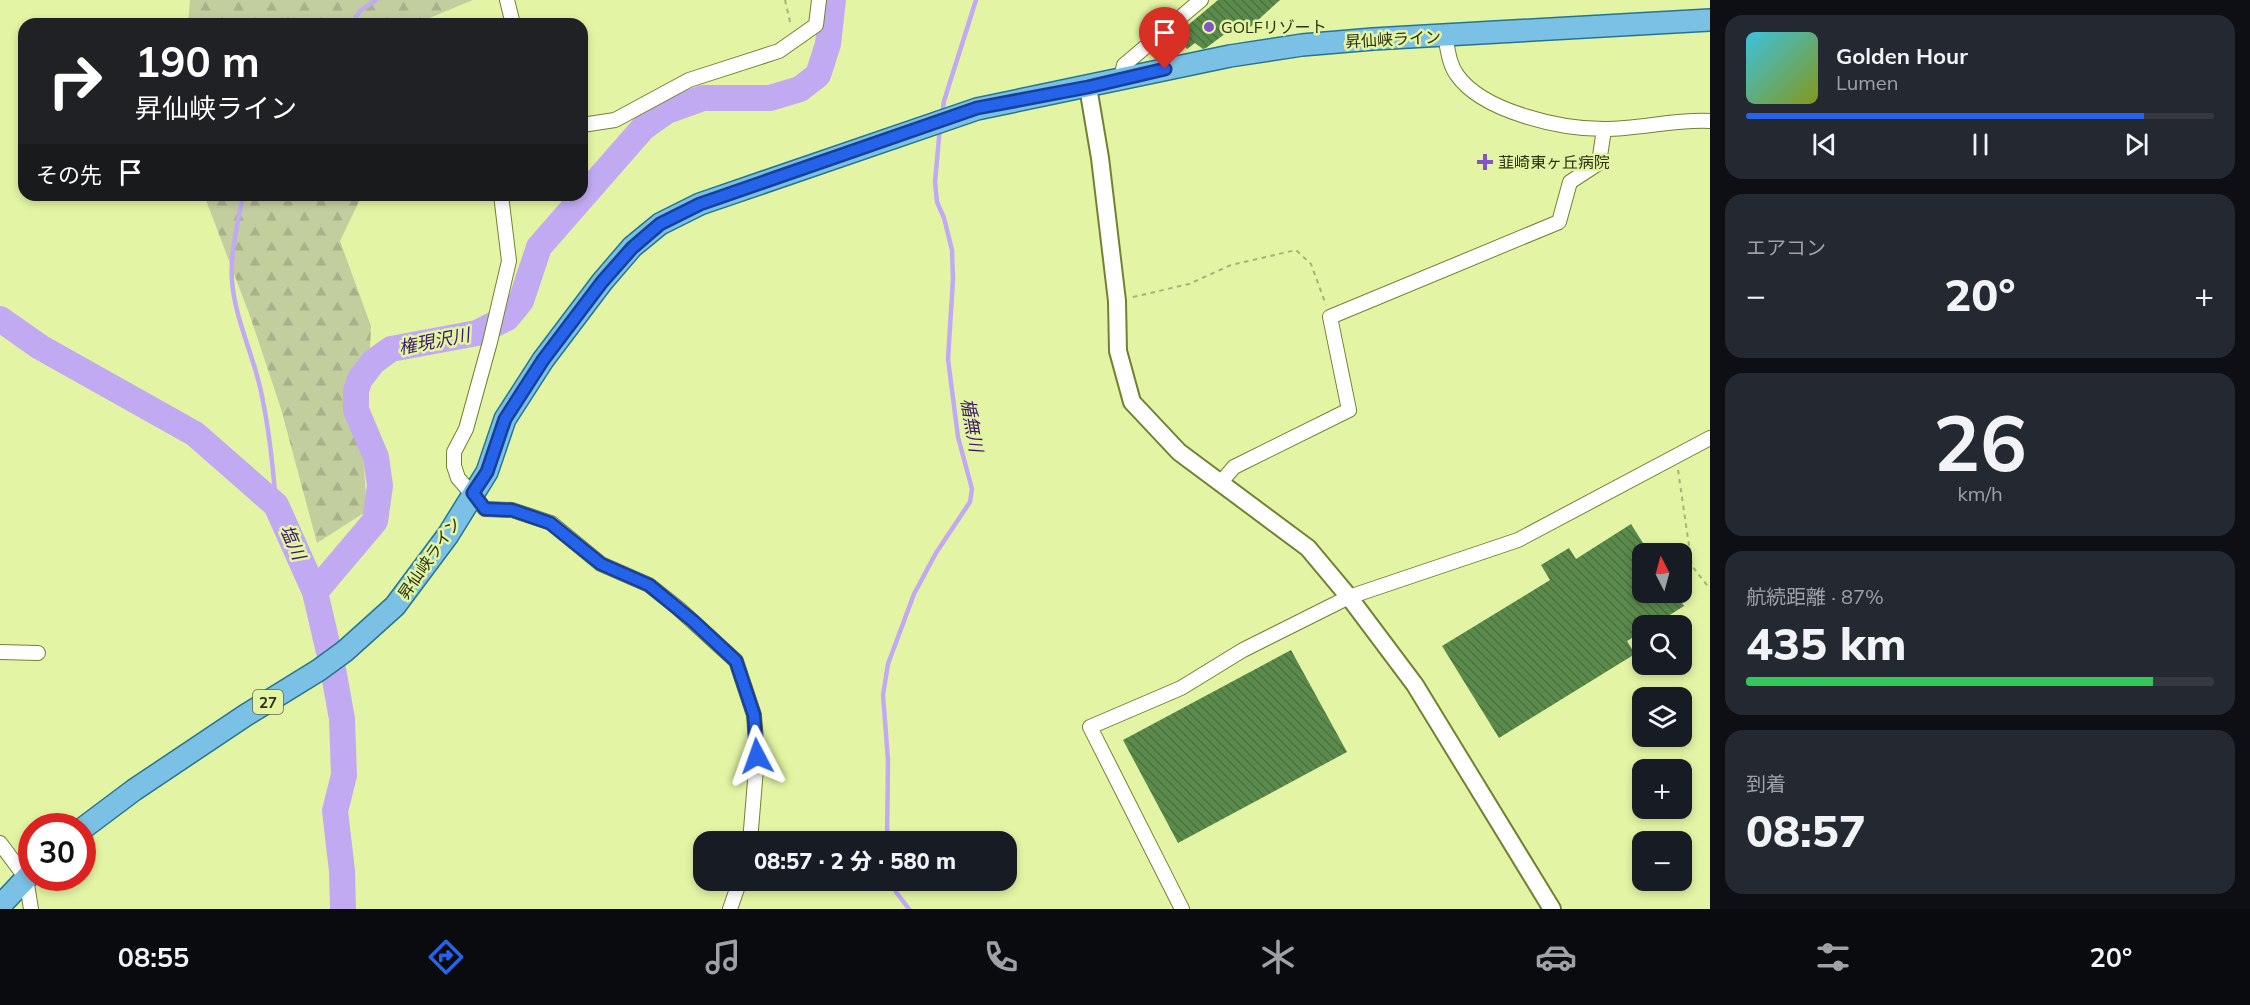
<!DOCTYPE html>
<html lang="ja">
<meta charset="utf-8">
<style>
body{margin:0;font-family:Mulish,"Noto Sans JP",sans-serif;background:#242831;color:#f1f3f6;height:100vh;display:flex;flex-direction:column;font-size:22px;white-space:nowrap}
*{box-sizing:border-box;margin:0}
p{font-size:20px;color:#9ea1a6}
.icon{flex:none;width:33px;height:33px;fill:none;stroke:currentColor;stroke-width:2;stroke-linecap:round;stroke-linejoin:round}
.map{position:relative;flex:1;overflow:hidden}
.side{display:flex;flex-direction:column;gap:15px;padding:15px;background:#0d0f14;width:540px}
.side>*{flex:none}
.top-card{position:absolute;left:18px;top:18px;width:570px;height:183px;border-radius:18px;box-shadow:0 3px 9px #0003;background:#202124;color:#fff;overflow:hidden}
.needle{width:39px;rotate:354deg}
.controls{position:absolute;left:1632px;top:543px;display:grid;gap:12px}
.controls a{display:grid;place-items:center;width:60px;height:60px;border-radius:12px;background:#171b24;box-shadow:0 3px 9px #0003;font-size:30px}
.speed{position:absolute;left:18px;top:813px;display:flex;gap:12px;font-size:30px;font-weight:700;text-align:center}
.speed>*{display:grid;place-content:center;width:78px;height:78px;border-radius:50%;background:#171b24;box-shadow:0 3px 9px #0003;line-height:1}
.speed .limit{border:9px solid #d22;background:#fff;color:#111}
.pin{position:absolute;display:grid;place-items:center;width:51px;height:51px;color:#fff;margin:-62px -26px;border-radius:50% 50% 50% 0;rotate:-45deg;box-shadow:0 0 6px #0007}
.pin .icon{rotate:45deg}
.me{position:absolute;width:66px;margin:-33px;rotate:356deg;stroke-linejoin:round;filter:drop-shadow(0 0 4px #0008)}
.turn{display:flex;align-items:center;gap:21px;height:126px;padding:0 18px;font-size:27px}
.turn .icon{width:78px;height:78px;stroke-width:2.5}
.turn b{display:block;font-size:42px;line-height:51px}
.then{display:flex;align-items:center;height:57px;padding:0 18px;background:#0003;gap:12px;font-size:22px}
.big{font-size:45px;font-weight:800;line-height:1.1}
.side .card{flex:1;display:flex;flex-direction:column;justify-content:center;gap:9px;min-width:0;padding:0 21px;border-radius:18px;background:#242831}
.side .dial{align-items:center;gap:0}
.dial b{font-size:78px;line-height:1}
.song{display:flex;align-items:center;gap:18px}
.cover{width:72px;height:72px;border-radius:9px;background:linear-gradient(135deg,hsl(190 70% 55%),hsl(70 70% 35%))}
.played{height:6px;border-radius:3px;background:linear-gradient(90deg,#2563eb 85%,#363941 85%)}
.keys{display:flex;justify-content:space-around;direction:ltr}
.heat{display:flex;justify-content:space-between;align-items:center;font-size:33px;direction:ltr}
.charge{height:9px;border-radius:4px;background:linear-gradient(90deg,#34c759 87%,#363941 0)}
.trip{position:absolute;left:693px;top:831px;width:324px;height:60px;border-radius:18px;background:#171b24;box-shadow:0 3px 9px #0003;font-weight:800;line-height:60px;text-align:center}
.dock{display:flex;height:96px;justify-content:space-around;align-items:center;background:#090b0e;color:#9ea1a6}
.dock .icon{width:42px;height:42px}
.dock .selected{color:#2563eb}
.dock b{font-size:27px;color:#f1f3f6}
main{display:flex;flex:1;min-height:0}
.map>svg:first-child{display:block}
.forest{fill:url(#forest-firs)}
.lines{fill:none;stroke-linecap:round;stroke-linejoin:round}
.stream{stroke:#c1aaf2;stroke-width:4.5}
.river{stroke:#c1aaf2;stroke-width:26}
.building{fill:url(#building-back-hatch)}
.minor-casing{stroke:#738133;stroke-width:16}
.tertiary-casing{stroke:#738133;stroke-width:20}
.primary-casing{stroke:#267490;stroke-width:24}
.path{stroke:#a5b373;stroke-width:2;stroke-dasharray:4.5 4.5;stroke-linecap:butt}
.minor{stroke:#fff;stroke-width:14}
.tertiary{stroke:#fff;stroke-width:16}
.primary{stroke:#7bc1e5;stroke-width:21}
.route-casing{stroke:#184099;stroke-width:15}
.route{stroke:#2563eb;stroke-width:10}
.poi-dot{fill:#8353cc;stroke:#e3f5a4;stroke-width:2}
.labels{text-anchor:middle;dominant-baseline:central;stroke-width:5;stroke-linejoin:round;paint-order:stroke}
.shield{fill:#e3f5a4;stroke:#636c3e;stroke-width:1.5}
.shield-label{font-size:15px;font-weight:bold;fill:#2c3212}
.poi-label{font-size:16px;fill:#2c3212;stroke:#e3f5a4;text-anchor:start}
.street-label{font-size:16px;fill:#2c3212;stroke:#e3f5a4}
.water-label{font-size:18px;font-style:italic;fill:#3c186a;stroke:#e3f5a4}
</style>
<main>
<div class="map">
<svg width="1710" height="909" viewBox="0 0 1710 909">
<defs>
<pattern id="forest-firs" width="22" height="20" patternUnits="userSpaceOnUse" patternTransform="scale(1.5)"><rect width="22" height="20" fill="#c3ce9f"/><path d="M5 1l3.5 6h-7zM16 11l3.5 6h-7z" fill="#a8b188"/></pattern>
<pattern id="building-back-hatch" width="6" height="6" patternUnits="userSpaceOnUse" patternTransform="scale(1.5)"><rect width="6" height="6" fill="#5b8b4c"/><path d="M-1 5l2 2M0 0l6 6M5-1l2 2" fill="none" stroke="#4b723e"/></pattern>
</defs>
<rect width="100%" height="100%" fill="#e3f5a4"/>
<path class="forest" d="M190,0H473L415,24H188Z
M204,195H362L340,241L371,326L370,349L349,384L344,408L363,453L367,511L317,543L281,409L250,316Z"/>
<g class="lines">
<path class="stream" d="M351,24L360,11L376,0
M942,116L944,101L976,0
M243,195C238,223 230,253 232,281C235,318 252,352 260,387C269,426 273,465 276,505
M887,842L888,760L883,695L888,664L914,594L936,553L970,502L972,489L958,437L948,359L953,279L952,250L944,218L937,202L935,182L940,127
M892,880L896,892L909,909"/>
<path class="river" d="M0,319L40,347L195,434L276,505L315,592L333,669L342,719L344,775L335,811L342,871L343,909
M315,592L375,521L380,486L376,457L356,410V390L360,379L373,362L391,349L477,333L507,318L521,301L539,247L643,128L667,111L703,98H770L800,89L818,75L828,44L833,0"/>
</g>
<path class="building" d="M1218,0H1280L1246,31L1238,24L1206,48L1203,49L1195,43L1187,49L1175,36Z
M1631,524L1650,554H1642V592H1675L1684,606L1652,626H1642V632L1627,641L1635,654L1499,738L1442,646L1550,580L1541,565L1569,548L1576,559Z
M1291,650L1347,752L1178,843L1123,740Z"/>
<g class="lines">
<defs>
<path id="minor" d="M507,0L513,24
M1445,36C1448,50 1449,64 1457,75C1483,112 1561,129 1604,129C1640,129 1675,119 1710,121
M1121,78L1124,65L1201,0
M582,125L615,120L689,80L779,51L816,25L819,0
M501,195L509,261L490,342L466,429L454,452V466L458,478L485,509L512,510L551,523L601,564L649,585L678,608L736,661L754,715L757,756L750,842
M1221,482L1234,467L1349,410L1330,317L1559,222L1570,182L1599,163L1604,129
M0,652L38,653
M0,843L26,878L31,909
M730,909L740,880
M1182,909L1090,727L1181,688L1243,650L1349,597L1518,540L1710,438"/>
<path id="tertiary" d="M1088,87L1100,158L1117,301L1118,351L1132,402L1179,452L1308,548L1349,597L1415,685L1552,909"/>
<path id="primary" d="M82,829L134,790L246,715L319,670L345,651L395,606L448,535L487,472L505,419L543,360L602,282L632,247L660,224L700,204L977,109L1230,56L1302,45L1373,39L1710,20
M0,906L32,872"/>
</defs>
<use href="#minor" class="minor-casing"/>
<use href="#tertiary" class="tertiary-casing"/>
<use href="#primary" class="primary-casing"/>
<path class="path" d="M785,0L791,26
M1133,297L1189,284L1231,265L1296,250L1311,264L1326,305
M1678,470L1692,566L1710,589"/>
<use href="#minor" class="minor"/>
<use href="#tertiary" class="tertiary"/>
<use href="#primary" class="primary"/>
</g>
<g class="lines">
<defs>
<path id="route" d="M757,756L754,715L736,661L693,621L649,585L601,564L550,523L512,510L485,509L473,493L487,472L505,419L543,360L602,282L632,248L660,224L700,204L977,108L1088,87L1165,69"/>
</defs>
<use href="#route" class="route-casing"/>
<use href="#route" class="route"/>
</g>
<g class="poi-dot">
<circle cx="1209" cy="27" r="6"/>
<path d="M1482 153h6v6h6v6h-6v6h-6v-6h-6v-6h6z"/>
</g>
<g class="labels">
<rect class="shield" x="253" y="690" width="30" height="24" rx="4.5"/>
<g class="shield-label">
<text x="268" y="702">27</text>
</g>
<g class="poi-label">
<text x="1221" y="27">GOLFリゾート</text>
<text x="1498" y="162">韮崎東ヶ丘病院</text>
</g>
<g class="street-label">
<text transform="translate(1393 39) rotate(-3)">昇仙峡ライン</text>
<text transform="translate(429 558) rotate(-55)">昇仙峡ライン</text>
</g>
<g class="water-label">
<text transform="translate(434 341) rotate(-11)">権現沢川</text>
<text transform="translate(972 425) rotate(80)">楯無川</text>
<text transform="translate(293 542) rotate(66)">塩川</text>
</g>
</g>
</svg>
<div class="controls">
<a><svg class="needle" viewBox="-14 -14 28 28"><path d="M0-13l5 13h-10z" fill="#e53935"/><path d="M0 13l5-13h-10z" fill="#9ea1a6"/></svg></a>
<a><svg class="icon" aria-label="search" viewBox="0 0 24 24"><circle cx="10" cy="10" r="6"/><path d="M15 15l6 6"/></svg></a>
<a><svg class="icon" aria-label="layers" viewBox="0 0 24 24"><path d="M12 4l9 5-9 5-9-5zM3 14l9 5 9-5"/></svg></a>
<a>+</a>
<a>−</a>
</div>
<div class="speed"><div class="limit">30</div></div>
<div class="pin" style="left:1165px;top:69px;background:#d93025"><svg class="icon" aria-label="arrive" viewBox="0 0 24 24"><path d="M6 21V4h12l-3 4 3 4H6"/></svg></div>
<svg class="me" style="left:757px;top:756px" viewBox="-20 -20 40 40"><path d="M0-17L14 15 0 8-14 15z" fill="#2563eb" stroke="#fff" stroke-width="4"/></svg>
<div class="trip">08:57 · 2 分 · 580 m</div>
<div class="top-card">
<div class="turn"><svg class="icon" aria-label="right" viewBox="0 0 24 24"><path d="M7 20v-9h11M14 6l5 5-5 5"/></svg><div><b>190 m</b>昇仙峡ライン</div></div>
<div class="then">その先<svg class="icon" aria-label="arrive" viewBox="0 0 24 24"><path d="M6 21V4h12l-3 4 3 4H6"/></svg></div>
</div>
</div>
<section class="side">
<div class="card">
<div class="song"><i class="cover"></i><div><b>Golden Hour</b><p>Lumen</p></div></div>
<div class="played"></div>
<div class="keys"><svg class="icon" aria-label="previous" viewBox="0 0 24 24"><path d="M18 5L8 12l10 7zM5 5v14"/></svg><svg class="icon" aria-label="pause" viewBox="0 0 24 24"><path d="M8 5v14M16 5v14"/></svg><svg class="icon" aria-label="next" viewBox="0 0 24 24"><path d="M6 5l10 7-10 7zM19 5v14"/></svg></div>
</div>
<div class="card"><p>エアコン</p>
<div class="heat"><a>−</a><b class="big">20°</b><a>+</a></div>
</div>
<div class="card dial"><b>26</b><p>km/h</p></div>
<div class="card"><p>航続距離 · 87%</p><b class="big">435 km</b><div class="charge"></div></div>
<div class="card"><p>到着</p><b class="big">08:57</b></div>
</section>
</main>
<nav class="dock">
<b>08:55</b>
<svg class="icon selected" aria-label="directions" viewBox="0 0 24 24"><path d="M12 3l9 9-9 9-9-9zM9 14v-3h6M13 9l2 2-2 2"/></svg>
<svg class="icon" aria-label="music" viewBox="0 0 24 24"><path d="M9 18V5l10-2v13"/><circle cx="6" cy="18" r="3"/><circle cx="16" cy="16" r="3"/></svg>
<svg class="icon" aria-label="phone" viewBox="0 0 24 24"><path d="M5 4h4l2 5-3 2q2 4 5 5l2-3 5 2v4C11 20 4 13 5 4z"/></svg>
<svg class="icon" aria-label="climate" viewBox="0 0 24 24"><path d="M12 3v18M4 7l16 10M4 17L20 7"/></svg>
<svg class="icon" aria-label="car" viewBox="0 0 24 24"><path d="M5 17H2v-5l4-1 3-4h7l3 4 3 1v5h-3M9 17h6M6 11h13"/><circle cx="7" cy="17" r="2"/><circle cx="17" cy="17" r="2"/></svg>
<svg class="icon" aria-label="filters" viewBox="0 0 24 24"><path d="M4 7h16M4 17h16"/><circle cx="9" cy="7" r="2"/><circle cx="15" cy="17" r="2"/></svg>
<b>20°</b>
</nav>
